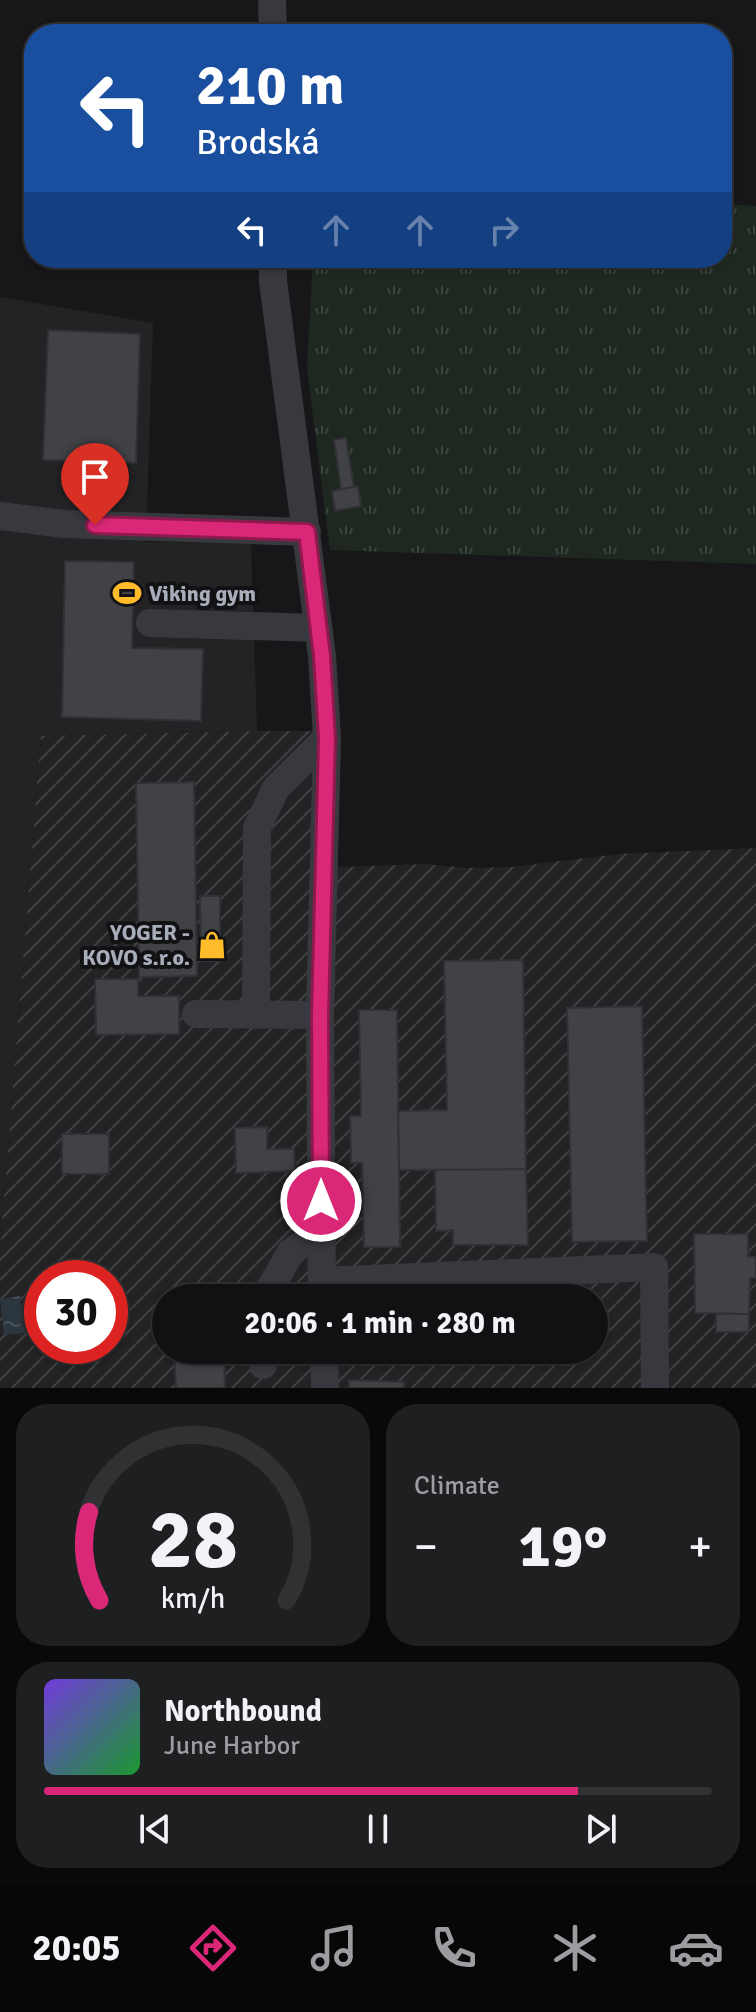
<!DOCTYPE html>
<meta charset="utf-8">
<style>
body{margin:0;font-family:Signika,sans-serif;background:#1e1f21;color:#f1f3f6;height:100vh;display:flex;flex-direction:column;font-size:30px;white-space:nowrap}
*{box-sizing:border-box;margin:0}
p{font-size:26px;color:#9c9da0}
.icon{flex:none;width:44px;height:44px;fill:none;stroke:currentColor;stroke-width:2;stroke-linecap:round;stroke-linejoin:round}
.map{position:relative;height:1388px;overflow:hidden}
.panel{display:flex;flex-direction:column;gap:16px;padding:16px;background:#09090a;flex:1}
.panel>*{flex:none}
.top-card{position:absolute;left:24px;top:24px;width:708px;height:244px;border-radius:32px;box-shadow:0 2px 6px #0004,0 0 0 2px #303133;background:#1a4fa0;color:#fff;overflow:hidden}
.speed{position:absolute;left:24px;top:1260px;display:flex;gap:16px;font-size:40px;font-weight:700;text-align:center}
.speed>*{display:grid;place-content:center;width:104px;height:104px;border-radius:50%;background:#111113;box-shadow:0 2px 6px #0004,0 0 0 2px #303133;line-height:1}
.speed .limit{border:12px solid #d22;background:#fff;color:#111}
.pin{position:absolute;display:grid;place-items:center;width:68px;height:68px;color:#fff;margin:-82px -34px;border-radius:50% 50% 50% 0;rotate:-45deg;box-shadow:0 0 8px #0007}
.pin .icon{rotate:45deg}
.me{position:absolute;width:88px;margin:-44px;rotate:0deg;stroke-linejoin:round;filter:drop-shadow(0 0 6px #0008)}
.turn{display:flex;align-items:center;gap:28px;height:168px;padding:0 40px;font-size:36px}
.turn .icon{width:104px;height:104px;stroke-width:2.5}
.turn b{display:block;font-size:56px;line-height:68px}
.lanes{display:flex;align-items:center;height:76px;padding:0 40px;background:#0003;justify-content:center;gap:40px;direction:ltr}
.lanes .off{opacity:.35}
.big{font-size:60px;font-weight:700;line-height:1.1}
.panel .card{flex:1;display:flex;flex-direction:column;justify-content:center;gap:12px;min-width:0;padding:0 28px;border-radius:32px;background:#1e1f21}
.panel .dial{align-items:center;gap:0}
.dial svg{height:208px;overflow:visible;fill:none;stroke:#303133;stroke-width:7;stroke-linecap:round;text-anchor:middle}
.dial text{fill:#f1f3f6;stroke:none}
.song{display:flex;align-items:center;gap:24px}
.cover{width:96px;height:96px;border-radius:12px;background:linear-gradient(135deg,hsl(260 70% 55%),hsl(130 70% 35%))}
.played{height:8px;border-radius:4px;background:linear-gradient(90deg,#db2777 80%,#303133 80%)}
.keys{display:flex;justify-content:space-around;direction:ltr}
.heat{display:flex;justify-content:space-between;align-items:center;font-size:44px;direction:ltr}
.panel .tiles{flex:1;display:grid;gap:16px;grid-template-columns:1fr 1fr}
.card:last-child{grid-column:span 2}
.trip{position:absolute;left:152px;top:1284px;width:456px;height:80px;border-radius:40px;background:#111113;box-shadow:0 2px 6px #0004,0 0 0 2px #303133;font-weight:700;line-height:80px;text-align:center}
.tab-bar{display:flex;height:128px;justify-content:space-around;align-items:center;background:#070708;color:#9c9da0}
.tab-bar .icon{width:56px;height:56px}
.tab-bar .current{color:#db2777}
.tab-bar b{font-size:36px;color:#f1f3f6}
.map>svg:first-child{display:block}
.built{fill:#232326}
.industrial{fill:url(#industrial-furrows);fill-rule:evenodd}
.grass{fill:url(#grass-tufts)}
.water{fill:url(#water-ripples)}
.building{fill:#414246;stroke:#313135;stroke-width:2}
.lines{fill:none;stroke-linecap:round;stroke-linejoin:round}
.minor{stroke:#37393f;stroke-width:28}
.route-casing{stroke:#8e194d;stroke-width:20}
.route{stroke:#db2777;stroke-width:14}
.labels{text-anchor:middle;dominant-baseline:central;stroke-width:8;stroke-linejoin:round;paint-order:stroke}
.poi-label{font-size:22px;font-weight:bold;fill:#a8adba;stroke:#121214;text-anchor:start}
</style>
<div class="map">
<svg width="756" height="1388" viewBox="0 0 756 1388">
<defs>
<pattern id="industrial-furrows" width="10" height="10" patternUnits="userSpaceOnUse" patternTransform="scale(2)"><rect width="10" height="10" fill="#232326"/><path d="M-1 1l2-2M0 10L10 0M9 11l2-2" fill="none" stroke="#404043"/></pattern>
<pattern id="grass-tufts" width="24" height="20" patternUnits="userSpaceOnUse" patternTransform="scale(2)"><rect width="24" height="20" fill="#1e2820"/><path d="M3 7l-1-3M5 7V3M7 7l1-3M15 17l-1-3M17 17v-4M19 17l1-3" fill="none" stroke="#3c443e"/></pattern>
<pattern id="water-ripples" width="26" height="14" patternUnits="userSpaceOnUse" patternTransform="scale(2)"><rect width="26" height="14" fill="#2c363f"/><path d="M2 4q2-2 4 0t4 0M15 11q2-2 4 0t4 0" fill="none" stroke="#485059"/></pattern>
</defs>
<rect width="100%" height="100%" fill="#171719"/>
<path class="built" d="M0,297L153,323L146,542L251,543L257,731L41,736L0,1247Z"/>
<path class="industrial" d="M257,731H318L312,868L425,864L468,868L511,867L619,854L756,848V1388H0V1247L41,736ZM42,1278H110V1346H42ZM166,1298H594V1350H166Z"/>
<path class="grass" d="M722,204L756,206V564L330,550L307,368L313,258H722Z"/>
<path class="water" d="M20,1296L25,1333L4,1335L0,1299Z"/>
<path class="building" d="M48,330L140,334L136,463L43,460Z
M346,438L354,487L341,489L334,440Z
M358,486L361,506L335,511L332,491Z
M65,561L134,562L132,648L203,649L201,721L62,717Z
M194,782L197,976L139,977L136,783Z
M200,896H220V961H201Z
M523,960L526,1169L399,1170L398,1111L447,1110L444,961Z
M95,979H138V996H179V1034L96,1035Z
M642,1006L647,1241L572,1242L567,1008Z
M359,1010H397L400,1247H364L362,1163H351L350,1116H361Z
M267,1127V1149H294L295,1171L236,1173L235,1128Z
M62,1134H109V1174H62Z
M526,1169L528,1245H453V1230L436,1231L435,1170Z
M694,1234H748V1257H756V1278H750L749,1314L695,1313Z
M716,1314H749V1332H716Z
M174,1350H224L225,1388H176Z
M353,1350H395V1358L353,1357Z
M445,1350H547V1352L445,1354Z
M349,1380L404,1382V1388H349Z"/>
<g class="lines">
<path class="minor" d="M272,0L273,34
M273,258V281L322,656L327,738L320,1015L322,1298
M0,516L64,524L307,532
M150,623L318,628
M196,1014L320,1015
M256,1014L257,828L276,788L327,738
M322,1281L654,1267L655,1388
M265,1298L290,1253L321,1230
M262,1350L263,1365
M324,1350L325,1388"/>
</g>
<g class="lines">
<defs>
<path id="route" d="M95,525L307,532L322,656L327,738L320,1015L321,1201"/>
</defs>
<use href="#route" class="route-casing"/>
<use href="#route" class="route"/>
</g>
<defs>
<symbol id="stadium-bare" viewBox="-9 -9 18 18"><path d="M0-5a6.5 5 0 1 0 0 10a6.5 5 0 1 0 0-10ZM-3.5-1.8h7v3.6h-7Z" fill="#ffbb29" stroke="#121214" stroke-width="2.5" paint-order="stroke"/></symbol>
<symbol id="shop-bare" viewBox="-9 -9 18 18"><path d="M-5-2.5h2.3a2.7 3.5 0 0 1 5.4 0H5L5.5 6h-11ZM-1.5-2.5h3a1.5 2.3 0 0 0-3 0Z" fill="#ffbb29" stroke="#121214" stroke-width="2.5" paint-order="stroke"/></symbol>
</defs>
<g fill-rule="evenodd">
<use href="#stadium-bare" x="107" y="573" width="40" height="40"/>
<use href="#shop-bare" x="192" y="925" width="40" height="40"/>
</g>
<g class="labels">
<g class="poi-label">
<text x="149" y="593">Viking gym</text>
<text x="190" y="932" text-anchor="end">YOGER -<tspan x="190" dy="25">KOVO s.r.o.</tspan></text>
</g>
</g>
</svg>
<div class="speed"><div class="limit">30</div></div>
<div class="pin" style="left:95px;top:525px;background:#d93025"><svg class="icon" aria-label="arrive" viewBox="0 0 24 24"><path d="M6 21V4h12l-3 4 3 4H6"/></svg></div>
<svg class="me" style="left:321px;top:1201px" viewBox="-20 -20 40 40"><circle r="17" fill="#db2777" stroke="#fff" stroke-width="3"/><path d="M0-11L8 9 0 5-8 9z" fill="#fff"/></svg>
<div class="trip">20:06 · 1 min · 280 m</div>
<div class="top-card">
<div class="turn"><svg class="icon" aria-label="left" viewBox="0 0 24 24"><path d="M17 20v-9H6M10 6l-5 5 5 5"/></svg><div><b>210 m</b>Brodská</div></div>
<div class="lanes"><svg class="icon" aria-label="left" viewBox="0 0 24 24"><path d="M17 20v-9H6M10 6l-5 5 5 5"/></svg><svg class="icon off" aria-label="ahead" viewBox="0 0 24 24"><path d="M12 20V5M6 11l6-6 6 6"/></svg><svg class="icon off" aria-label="ahead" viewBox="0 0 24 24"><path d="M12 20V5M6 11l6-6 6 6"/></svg><svg class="icon off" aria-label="right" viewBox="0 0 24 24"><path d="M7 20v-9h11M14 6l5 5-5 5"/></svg></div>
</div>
</div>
<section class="panel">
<div class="tiles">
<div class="card dial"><svg viewBox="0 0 100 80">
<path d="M14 69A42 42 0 1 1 86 69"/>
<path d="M14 69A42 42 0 0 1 10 35" stroke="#db2777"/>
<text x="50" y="56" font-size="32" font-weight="700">28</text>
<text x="50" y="72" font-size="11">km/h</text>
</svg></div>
<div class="card"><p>Climate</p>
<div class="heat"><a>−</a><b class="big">19°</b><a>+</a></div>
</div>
<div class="card">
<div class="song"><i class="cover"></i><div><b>Northbound</b><p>June Harbor</p></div></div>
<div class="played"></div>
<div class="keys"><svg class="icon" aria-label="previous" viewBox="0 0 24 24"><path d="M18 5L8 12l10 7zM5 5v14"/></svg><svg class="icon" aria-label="pause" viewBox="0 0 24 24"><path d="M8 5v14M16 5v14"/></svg><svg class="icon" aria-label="next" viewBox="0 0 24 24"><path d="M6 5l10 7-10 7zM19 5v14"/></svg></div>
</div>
</div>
</section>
<nav class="tab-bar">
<b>20:05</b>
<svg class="icon current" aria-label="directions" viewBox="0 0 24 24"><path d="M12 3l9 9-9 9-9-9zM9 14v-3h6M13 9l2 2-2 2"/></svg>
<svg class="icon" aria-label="music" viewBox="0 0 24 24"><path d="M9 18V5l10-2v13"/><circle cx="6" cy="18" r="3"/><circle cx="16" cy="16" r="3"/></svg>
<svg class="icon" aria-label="phone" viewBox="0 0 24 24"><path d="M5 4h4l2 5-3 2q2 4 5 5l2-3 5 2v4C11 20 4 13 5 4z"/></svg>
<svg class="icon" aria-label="climate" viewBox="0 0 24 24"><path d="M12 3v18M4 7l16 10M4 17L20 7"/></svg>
<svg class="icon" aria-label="car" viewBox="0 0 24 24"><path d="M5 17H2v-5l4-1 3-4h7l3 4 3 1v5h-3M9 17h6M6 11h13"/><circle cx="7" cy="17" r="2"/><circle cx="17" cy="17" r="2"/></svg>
</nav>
